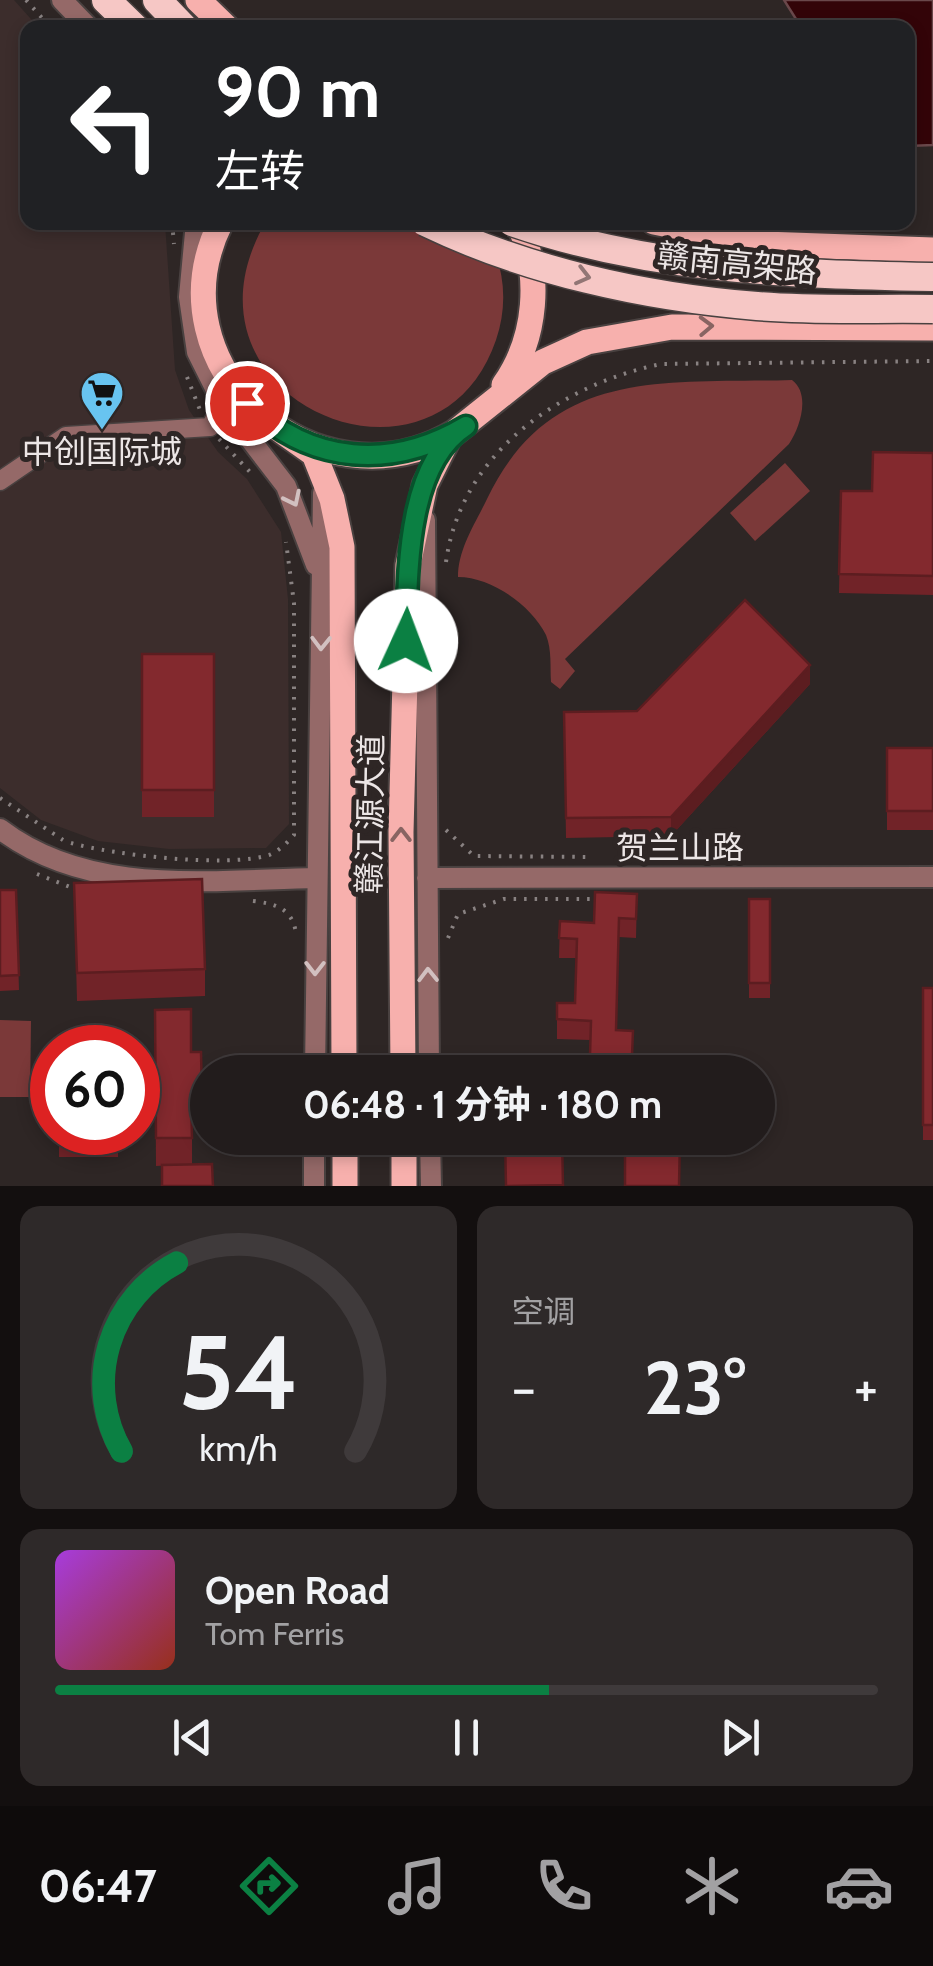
<!DOCTYPE html>
<html lang="zh">
<meta charset="utf-8">
<style>
body{margin:0;font-family:Cabin,"Noto Sans SC",sans-serif;background:#2e2929;color:#f1f3f6;height:100vh;display:flex;flex-direction:column;font-size:38px;white-space:nowrap}
*{box-sizing:border-box;margin:0}
p{font-size:32px;color:#a2a1a3}
.icon{flex:none;width:55px;height:55px;fill:none;stroke:currentColor;stroke-width:2;stroke-linecap:round;stroke-linejoin:round}
.map{position:relative;height:1186px;overflow:hidden}
.side{display:flex;flex-direction:column;gap:20px;padding:20px;background:#130f0f;flex:1}
.side>*{flex:none}
.guide{position:absolute;left:20px;top:20px;width:895px;height:210px;border-radius:20px;box-shadow:0 5px 15px #0003,0 0 0 2px #3f3a3b;background:#202124;color:#fff;overflow:hidden}
.speed{position:absolute;left:30px;top:1025px;display:flex;gap:20px;font-size:50px;font-weight:700;text-align:center}
.speed>*{display:grid;place-content:center;width:130px;height:130px;border-radius:50%;background:#221c1c;box-shadow:0 5px 15px #0003,0 0 0 2px #3f3a3b;line-height:1}
.speed .limit{border:15px solid #d22;background:#fff;color:#111}
.pin{position:absolute;display:grid;place-items:center;width:85px;height:85px;color:#fff;margin:-42px;border:5px solid #fff;border-radius:50%;box-shadow:0 2px 10px #0007}
.me{position:absolute;width:110px;margin:-55px;rotate:2deg;stroke-linejoin:round;filter:drop-shadow(0 0 8px #0008)}
.turn{display:flex;align-items:center;gap:35px;height:210px;padding:0 30px;font-size:45px}
.turn .icon{width:130px;height:130px;stroke-width:2.5}
.turn b{display:block;font-size:70px;line-height:85px}
.big{font-size:75px;font-weight:700;line-height:1.1}
.side .widget{flex:1;display:flex;flex-direction:column;justify-content:center;gap:15px;min-width:0;padding:0 35px;border-radius:20px;background:#2e2929}
.side .dial{align-items:center;gap:0}
.dial svg{height:260px;overflow:visible;fill:none;stroke:#3f3a3b;stroke-width:7;stroke-linecap:round;text-anchor:middle}
.dial text{fill:#f1f3f6;stroke:none}
.song{display:flex;align-items:center;gap:30px}
.cover{width:120px;height:120px;border-radius:15px;background:linear-gradient(135deg,hsl(280 70% 55%),hsl(10 70% 35%))}
.played{height:10px;border-radius:5px;background:linear-gradient(90deg,#0b8043 60%,#3f3a3b 60%)}
.keys{display:flex;justify-content:space-around;direction:ltr}
.heat{display:flex;justify-content:space-between;align-items:center;font-size:55px;direction:ltr}
.side .tiles{flex:1;display:grid;gap:20px;grid-template-columns:1fr 1fr}
.widget:last-child{grid-column:span 2}
.trip{position:absolute;left:190px;top:1055px;width:585px;height:100px;border-radius:50px;background:#221c1c;box-shadow:0 5px 15px #0003,0 0 0 2px #3f3a3b;font-weight:700;line-height:100px;text-align:center}
.dock{display:flex;height:160px;justify-content:space-around;align-items:center;background:#0e0b0b;color:#a2a1a3}
.dock .icon{width:70px;height:70px}
.dock .active{color:#0b8043}
.dock b{font-size:45px;color:#f1f3f6}
.map>svg:first-child{display:block}
.built{fill:#3c2d2c}
.green{fill:#7b3939}
.water{fill:#330408;stroke:#6a484b;stroke-width:2.5}
.lines{fill:none;stroke-linecap:round;stroke-linejoin:round}
.minor-casing{stroke:#494140;stroke-width:21}
.tertiary-casing{stroke:#494140;stroke-width:24}
.primary-casing{stroke:#494140;stroke-width:29}
.trunk-casing{stroke:#494140;stroke-width:31}
.path{stroke:#898282;stroke-width:4;stroke-dasharray:2.5 8;stroke-linecap:butt}
.minor{stroke:#956968;stroke-width:18}
.tertiary{stroke:#956968;stroke-width:20}
.primary{stroke:#f7b0ad;stroke-width:25}
.trunk{stroke:#f6c7c5;stroke-width:28}
.trunk-bridge-casing{stroke:#494140;stroke-width:31;stroke-linecap:butt}
.trunk-bridge{stroke:#f6c7c5;stroke-width:28}
.wall{fill:#712328}
.shaded-wall{fill:#5c1d20}
.building{fill:#83292e;stroke:#5c1d20;stroke-width:2.5}
.oneway{stroke:#927675}
.oneway2{stroke:#886462}
.oneway3{stroke:#d2c0c0}
.route-casing{stroke:#07532c;stroke-width:25}
.route{stroke:#0b8043;stroke-width:18}
.labels{text-anchor:middle;dominant-baseline:central;stroke-width:10;stroke-linejoin:round;paint-order:stroke}
.street-label{font-size:32px;fill:#ece6e6;stroke:#2e2625}
.poi-label{font-size:32px;fill:#ece6e6;stroke:#2e2625}
</style>
<div class="map">
<svg width="933" height="1186" viewBox="0 0 933 1186">
<rect width="100%" height="100%" fill="#2e2625"/>
<path class="built" d="M0,0H14L38,27L28,28V222L165,223L175,370L189,410L218,452L247,479L281,532L288,599L289,824L266,848L169,849L98,841L41,820L0,788Z"/>
<path class="green" d="M265,223H481C503,259 510,299 496,340C436,515 164,400 265,223Z
M792,380C811,394 800,428 789,444L565,659L575,671L560,689L551,682C550,667 552,650 546,635C531,605 491,577 458,577C458,549 475,524 487,499C551,365 667,384 792,380Z
M785,463L810,491L755,541L730,513Z
M0,1020L31,1021L30,1097H0Z"/>
<path class="water" d="M784,0H933V145L908,146V28L801,27Z"/>
<g class="lines">
<defs>
<path id="minor" d="M0,481L66,436L210,427L228,395"/>
<path id="tertiary" d="M62,0L89,28
M196,222L189,297L197,352L223,404L286,486L316,565
M425,520L429,1072
M0,829C89,897 210,880 316,878
M427,878L933,877
M315,1072L323,493
M430,1138L431,1186
M314,1186V1138"/>
<path id="primary" d="M198,0L227,28
M221,222C148,367 317,514 454,433
M654,222L764,244L933,250
M504,385C537,338 542,274 518,222
M263,418L314,454L332,499L342,547L344,1072
M403,1072L401,832L408,565L425,485L449,437L543,362L587,342L672,327L933,328
M345,1138V1186
M404,1138V1186"/>
<path id="trunk" d="M106,0L135,28
M157,0L184,28"/>
</defs>
<use href="#minor" class="minor-casing"/>
<use href="#tertiary" class="tertiary-casing"/>
<use href="#primary" class="primary-casing"/>
<use href="#trunk" class="trunk-casing"/>
<path class="path" d="M26,0L51,28
M172,222L174,244
M187,377L200,410
M219,439L250,472
M446,562C461,452 561,385 661,364L933,361
M0,798L63,840
M446,830L474,856L591,857
M71,843C114,855 227,868 269,855C278,852 288,842 294,835V603L286,542
M37,874L75,889
M253,901C276,904 292,908 296,933
M448,938L458,914L504,899H599"/>
<use href="#minor" class="minor"/>
<use href="#tertiary" class="tertiary"/>
<use href="#primary" class="primary"/>
<use href="#trunk" class="trunk"/>
<defs>
<path id="trunk-bridge" d="M425,222C527,271 645,297 757,306C815,311 875,308 933,309
M512,222C650,270 789,274 933,277"/>
</defs>
<use href="#trunk-bridge" class="trunk-bridge-casing"/>
<use href="#trunk-bridge" class="trunk-bridge"/>
</g>
<path class="wall" d="M933,453V595L839,593L841,491H872Z
M142,654H214V817H142Z
M810,684L671,836L566,838L564,712L637,711Z
M887,748H933V830H887Z
M74,883L205,969V996L77,1001Z
M0,890H16L19,990L0,991Z
M637,894L636,938L619,937L616,1030L633,1031L632,1072H590V1040L557,1039V1003H575L576,958H559L560,921L594,923Z
M749,899H770V998H749Z
M923,988H933V1140H923Z
M155,1010L191,1052L202,1095V1123H192V1164L156,1166Z
M59,1132H118V1157H59Z"/>
<path class="shaded-wall" d="M810,665V684L671,836V817Z"/>
<path class="building" d="M873,452L933,453V576L839,574L841,491H872Z
M745,600L810,665L671,817L566,818L564,712L637,711Z
M142,654H214V790H142Z
M887,748H933V811H887Z
M202,879L205,969L77,973L74,883Z
M0,890H16L19,975L0,976Z
M595,892L637,894L636,919L619,918L616,1030L633,1031L632,1056L590,1055L591,1021L557,1019V1003H575L577,939L559,938L560,921L594,923Z
M749,899H770V983H749Z
M923,988H933V1125H923Z
M191,1009V1052H201L202,1095H191L192,1138H156L155,1010Z
M59,1132H118V1142H59Z
M505,1138H562L563,1185L506,1186Z
M625,1138H680L679,1186H625Z
M212,1164L213,1186H162V1165Z"/>
<defs><path id="oneway-chevron" d="M-2-3.5L2.5 0L-2 3.5" fill="none" stroke-width="1.6" stroke-linecap="round" stroke-linejoin="round" transform="scale(2.5)"/></defs>
<use class="oneway" href="#oneway-chevron" transform="translate(583 276) rotate(14)"/>
<g class="oneway2">
<use href="#oneway-chevron" transform="translate(706 326) rotate(-2)"/>
<use href="#oneway-chevron" transform="translate(401 835) rotate(-90)"/>
</g>
<g class="oneway3">
<use href="#oneway-chevron" transform="translate(293 499) rotate(64)"/>
<use href="#oneway-chevron" transform="translate(321 643) rotate(91)"/>
<use href="#oneway-chevron" transform="translate(315 968) rotate(90)"/>
<use href="#oneway-chevron" transform="translate(428 975) rotate(-91)"/>
</g>
<g class="lines">
<defs>
<path id="route" d="M247,403C311,465 392,470 466,426C405,465 408,576 406,641"/>
</defs>
<use href="#route" class="route-casing"/>
<use href="#route" class="route"/>
</g>
<defs>
<symbol id="supermarket-pin" viewBox="-11 -11 22 30"><path d="M0 17L-7.5 6A9.5 9.5 0 1 1 7.5 6Z" fill="#68c4f0" stroke="#2e2625"/><path d="M-6-5.5h2.5l.6 2H6L4.5 2H-2.5L-4.4-4H-6ZM-1.5 3.2a1.3 1.3 0 1 0 .1 0ZM3 3.2a1.3 1.3 0 1 0 .1 0Z" fill="#111"/></symbol>
</defs>
<g fill-rule="evenodd">
<use href="#supermarket-pin" x="77" y="368" width="50" height="68"/>
</g>
<g class="labels">
<g class="street-label">
<text transform="translate(737 263) rotate(6)">赣南高架路</text>
<text transform="translate(370 814) rotate(-89)">赣江源大道</text>
<text x="680" y="847">贺兰山路</text>
</g>
<g class="poi-label">
<text x="102" y="451">中创国际城</text>
</g>
</g>
</svg>
<div class="speed"><div class="limit">60</div></div>
<div class="pin" style="left:247px;top:403px;background:#d93025"><svg class="icon" aria-label="arrive" viewBox="0 0 24 24"><path d="M6 21V4h12l-3 4 3 4H6"/></svg></div>
<svg class="me" style="left:406px;top:641px" viewBox="-20 -20 40 40"><circle r="19" fill="#fff"/><path d="M0-13L10 11 0 6-10 11z" fill="#0b8043"/></svg>
<div class="trip">06:48 · 1 分钟 · 180 m</div>
<div class="guide">
<div class="turn"><svg class="icon" aria-label="left" viewBox="0 0 24 24"><path d="M17 20v-9H6M10 6l-5 5 5 5"/></svg><div><b>90 m</b>左转</div></div>
</div>
</div>
<section class="side">
<div class="tiles">
<div class="widget dial"><svg viewBox="0 0 100 80">
<path d="M14 69A42 42 0 1 1 86 69"/>
<path d="M14 69A42 42 0 0 1 31 11" stroke="#0b8043"/>
<text x="50" y="56" font-size="32" font-weight="700">54</text>
<text x="50" y="72" font-size="11">km/h</text>
</svg></div>
<div class="widget"><p>空调</p>
<div class="heat"><a>−</a><b class="big">23°</b><a>+</a></div>
</div>
<div class="widget">
<div class="song"><i class="cover"></i><div><b>Open Road</b><p>Tom Ferris</p></div></div>
<div class="played"></div>
<div class="keys"><svg class="icon" aria-label="previous" viewBox="0 0 24 24"><path d="M18 5L8 12l10 7zM5 5v14"/></svg><svg class="icon" aria-label="pause" viewBox="0 0 24 24"><path d="M8 5v14M16 5v14"/></svg><svg class="icon" aria-label="next" viewBox="0 0 24 24"><path d="M6 5l10 7-10 7zM19 5v14"/></svg></div>
</div>
</div>
</section>
<nav class="dock">
<b>06:47</b>
<svg class="icon active" aria-label="directions" viewBox="0 0 24 24"><path d="M12 3l9 9-9 9-9-9zM9 14v-3h6M13 9l2 2-2 2"/></svg>
<svg class="icon" aria-label="music" viewBox="0 0 24 24"><path d="M9 18V5l10-2v13"/><circle cx="6" cy="18" r="3"/><circle cx="16" cy="16" r="3"/></svg>
<svg class="icon" aria-label="phone" viewBox="0 0 24 24"><path d="M5 4h4l2 5-3 2q2 4 5 5l2-3 5 2v4C11 20 4 13 5 4z"/></svg>
<svg class="icon" aria-label="climate" viewBox="0 0 24 24"><path d="M12 3v18M4 7l16 10M4 17L20 7"/></svg>
<svg class="icon" aria-label="car" viewBox="0 0 24 24"><path d="M5 17H2v-5l4-1 3-4h7l3 4 3 1v5h-3M9 17h6M6 11h13"/><circle cx="7" cy="17" r="2"/><circle cx="17" cy="17" r="2"/></svg>
</nav>
